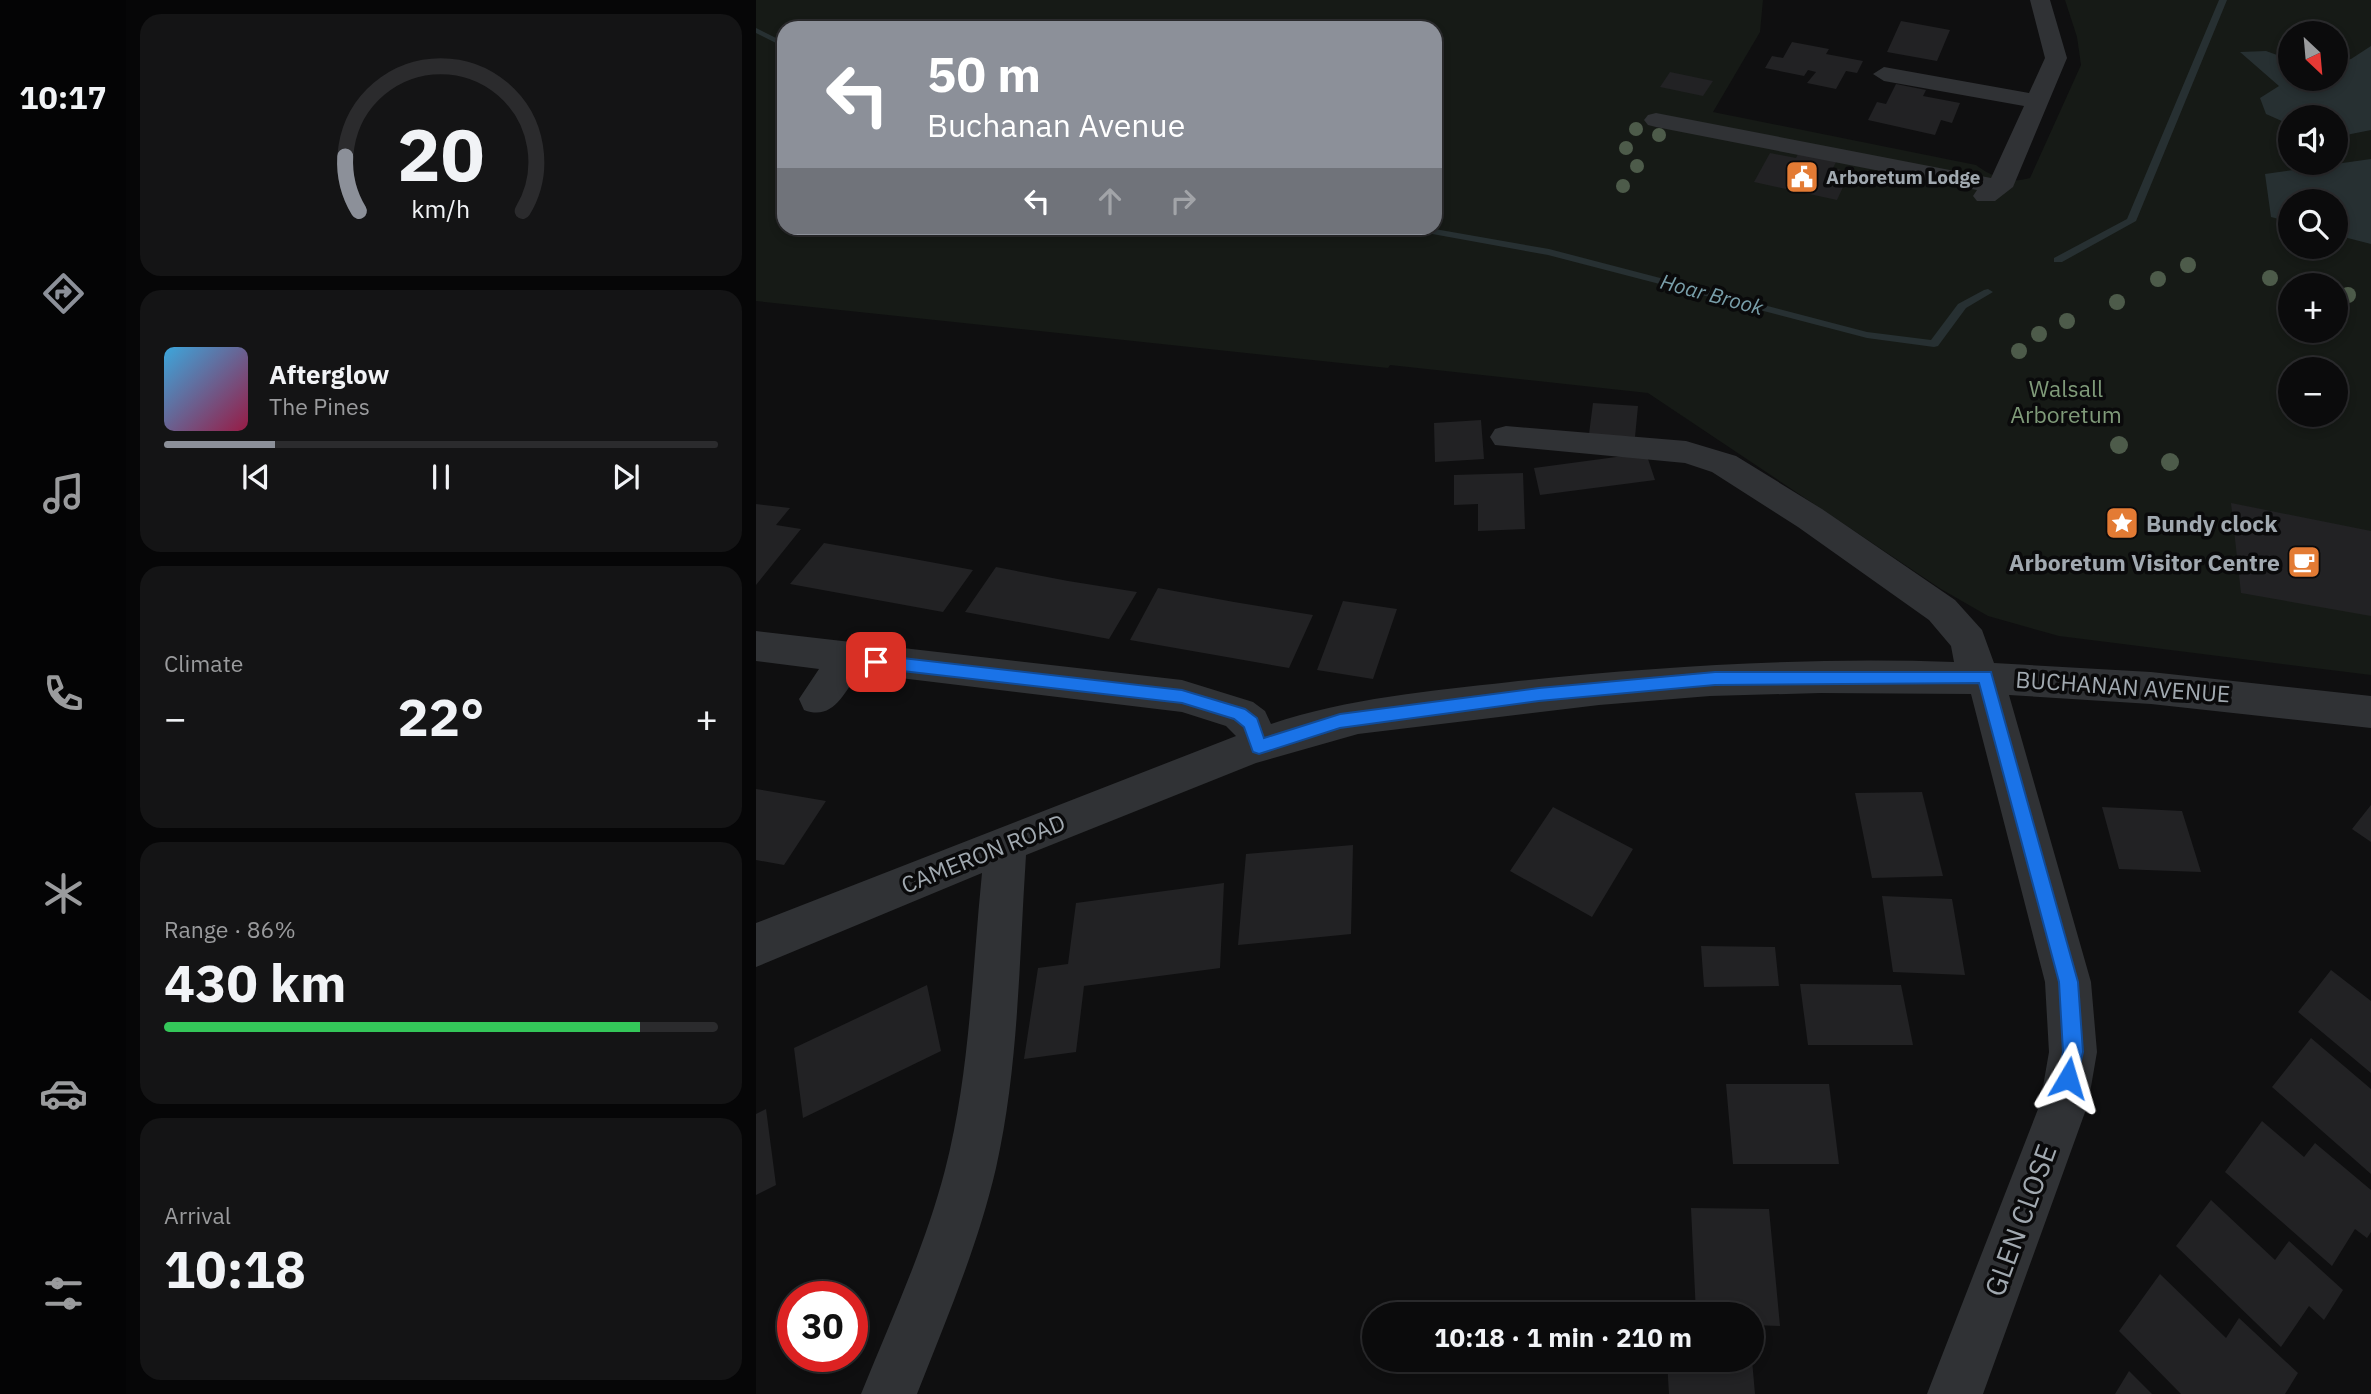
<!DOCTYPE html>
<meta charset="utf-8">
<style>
body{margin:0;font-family:"IBM Plex Sans",sans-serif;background:#141415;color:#f1f3f6;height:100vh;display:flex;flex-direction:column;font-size:26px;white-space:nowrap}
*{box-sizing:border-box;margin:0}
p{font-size:23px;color:#9a9b9d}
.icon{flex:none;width:38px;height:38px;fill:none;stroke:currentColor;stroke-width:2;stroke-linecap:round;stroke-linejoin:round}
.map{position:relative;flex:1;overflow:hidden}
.side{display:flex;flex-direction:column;gap:14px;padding:14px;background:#060607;width:630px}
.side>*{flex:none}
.top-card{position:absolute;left:21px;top:21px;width:665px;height:214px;border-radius:21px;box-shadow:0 4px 10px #0003,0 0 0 2px #2b2b2d;background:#8c9099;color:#fff;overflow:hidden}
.needle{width:46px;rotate:154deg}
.tools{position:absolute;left:1522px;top:21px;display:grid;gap:14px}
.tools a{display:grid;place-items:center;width:70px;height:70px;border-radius:50%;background:#0b0b0c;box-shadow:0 4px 10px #0003,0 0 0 2px #2b2b2d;font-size:35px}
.speed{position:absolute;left:21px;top:1281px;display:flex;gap:14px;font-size:35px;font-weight:700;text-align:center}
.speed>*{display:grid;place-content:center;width:91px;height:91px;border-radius:50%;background:#0b0b0c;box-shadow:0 4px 10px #0003,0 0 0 2px #2b2b2d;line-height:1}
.speed .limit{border:10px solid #d22;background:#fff;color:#111}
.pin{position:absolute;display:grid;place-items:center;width:60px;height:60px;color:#fff;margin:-30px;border-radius:14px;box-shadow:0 4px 10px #0006}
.me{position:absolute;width:77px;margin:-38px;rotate:7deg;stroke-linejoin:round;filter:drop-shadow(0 0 5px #0008)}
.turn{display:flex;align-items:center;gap:24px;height:147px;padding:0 35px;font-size:32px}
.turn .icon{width:91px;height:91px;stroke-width:2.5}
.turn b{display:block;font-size:49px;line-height:60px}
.lanes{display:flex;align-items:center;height:66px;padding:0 35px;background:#0003;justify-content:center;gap:35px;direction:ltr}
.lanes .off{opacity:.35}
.big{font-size:52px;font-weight:800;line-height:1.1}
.side .card{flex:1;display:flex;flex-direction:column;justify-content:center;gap:10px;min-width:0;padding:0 24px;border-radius:21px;background:#141415}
.side .dial{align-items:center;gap:0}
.dial svg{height:182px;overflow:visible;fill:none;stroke:#2b2b2d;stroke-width:7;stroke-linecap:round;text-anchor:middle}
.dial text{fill:#f1f3f6;stroke:none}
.song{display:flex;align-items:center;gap:21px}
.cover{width:84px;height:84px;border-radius:10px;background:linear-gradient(135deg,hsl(200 70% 55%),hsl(340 70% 35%))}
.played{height:7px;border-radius:4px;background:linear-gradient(90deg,#8c9099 20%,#2b2b2d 20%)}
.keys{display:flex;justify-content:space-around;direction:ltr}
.heat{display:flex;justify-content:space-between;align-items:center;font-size:38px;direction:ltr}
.charge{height:10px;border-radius:5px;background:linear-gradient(90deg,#34c759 86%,#2b2b2d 0)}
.trip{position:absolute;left:606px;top:1302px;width:402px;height:70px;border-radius:35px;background:#0b0b0c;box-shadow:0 4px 10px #0003,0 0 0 2px #2b2b2d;font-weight:800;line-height:70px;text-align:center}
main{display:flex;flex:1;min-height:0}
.menu{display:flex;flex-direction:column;width:126px;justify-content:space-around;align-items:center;background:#040405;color:#9a9b9d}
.menu .icon{width:49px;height:49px}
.menu .on{color:#8c9099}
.menu b{font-size:32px;color:#f1f3f6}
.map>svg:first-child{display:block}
.green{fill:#161a16;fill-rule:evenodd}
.water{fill:#273032}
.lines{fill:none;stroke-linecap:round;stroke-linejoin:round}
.stream{fill:#273032;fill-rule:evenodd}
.building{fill:#222224}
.minor{fill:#303235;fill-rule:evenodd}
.tree{fill:#4d5b4a}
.route{fill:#1a73e8;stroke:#114b97;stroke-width:2}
.labels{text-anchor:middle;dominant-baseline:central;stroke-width:7;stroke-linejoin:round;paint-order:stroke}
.far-poi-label{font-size:19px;font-weight:bold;fill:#a1a9b0;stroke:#0a0a0b;text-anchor:start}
.far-water-label{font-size:21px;font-style:italic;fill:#799faa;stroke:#0a0a0b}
.park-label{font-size:23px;fill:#7f9a79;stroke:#0a0a0b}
.poi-label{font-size:23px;font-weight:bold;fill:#a1a9b0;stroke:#0a0a0b;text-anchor:start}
.street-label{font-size:23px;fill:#a1a9b0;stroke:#0a0a0b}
.near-street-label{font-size:28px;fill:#a1a9b0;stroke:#0a0a0b}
</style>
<main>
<nav class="menu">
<b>10:17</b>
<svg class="icon on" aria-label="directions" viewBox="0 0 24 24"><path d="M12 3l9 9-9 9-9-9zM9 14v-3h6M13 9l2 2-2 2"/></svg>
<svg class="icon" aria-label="music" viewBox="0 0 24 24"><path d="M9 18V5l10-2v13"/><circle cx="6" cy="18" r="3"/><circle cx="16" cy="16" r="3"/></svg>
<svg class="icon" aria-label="phone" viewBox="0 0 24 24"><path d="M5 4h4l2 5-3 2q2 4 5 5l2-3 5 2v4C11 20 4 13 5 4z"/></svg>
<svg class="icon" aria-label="climate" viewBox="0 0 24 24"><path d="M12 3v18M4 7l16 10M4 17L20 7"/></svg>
<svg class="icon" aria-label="car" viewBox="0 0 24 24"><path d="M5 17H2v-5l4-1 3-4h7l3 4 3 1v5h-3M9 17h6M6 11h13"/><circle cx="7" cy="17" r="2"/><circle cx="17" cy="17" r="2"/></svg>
<svg class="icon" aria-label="filters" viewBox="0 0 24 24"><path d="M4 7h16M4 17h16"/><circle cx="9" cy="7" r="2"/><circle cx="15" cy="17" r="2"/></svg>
</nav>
<section class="side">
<div class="card dial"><svg viewBox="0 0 100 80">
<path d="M14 69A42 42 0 1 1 86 69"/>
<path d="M14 69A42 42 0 0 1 8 45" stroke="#8c9099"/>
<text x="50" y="56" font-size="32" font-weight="700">20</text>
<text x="50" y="72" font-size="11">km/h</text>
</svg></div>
<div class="card">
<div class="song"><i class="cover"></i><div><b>Afterglow</b><p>The Pines</p></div></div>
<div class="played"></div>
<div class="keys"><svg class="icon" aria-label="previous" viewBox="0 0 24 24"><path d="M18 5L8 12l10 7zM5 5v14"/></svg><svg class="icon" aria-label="pause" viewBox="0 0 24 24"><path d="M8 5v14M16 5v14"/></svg><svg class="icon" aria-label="next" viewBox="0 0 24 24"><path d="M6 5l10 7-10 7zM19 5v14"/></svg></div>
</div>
<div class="card"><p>Climate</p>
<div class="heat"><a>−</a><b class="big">22°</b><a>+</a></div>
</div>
<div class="card"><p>Range · 86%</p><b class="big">430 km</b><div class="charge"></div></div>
<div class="card"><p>Arrival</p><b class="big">10:18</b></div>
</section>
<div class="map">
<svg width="1615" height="1394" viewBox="0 0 1615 1394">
<rect width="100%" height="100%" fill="#0f0f10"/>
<path class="green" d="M0,0H1007L1004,32L957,112L1220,165C1238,178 1253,184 1274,178L1325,65L1321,37L1309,0H1615V675L1303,636L1232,616L1185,589L892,393L634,365L632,368L0,301ZM28,28H679V228H28ZM1535,33H1580V79H1535ZM1535,117H1580V163H1535ZM1535,201H1580V247H1535ZM1535,285H1580V331H1535ZM1535,369H1580V415H1535Z"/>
<path class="water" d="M1615,46V130L1580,137V117H1535V125L1510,114L1504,98L1523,86L1484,52L1510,51L1535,60V79H1580V62L1595,59Z
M1615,159V244L1580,235V201H1535V222L1515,217L1509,174Z"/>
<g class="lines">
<path class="stream" d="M1463,0H1471L1380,221L1306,262H1298V258L1371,219Z
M0,28L28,42V47L0,33Z
M655,228H673L793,249L1111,332L1175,340L1202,304L1228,290L1232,289L1237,292L1210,308L1182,346L1178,347L1111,338L792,255L660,231Z"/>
</g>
<path class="building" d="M1145,21L1194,30L1181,61L1131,52Z
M1036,42L1073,49L1070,54L1107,61L1101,73L1090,71L1080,89L1051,83L1060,72L1052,70L1048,76L1009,68L1016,56L1027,58Z
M914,72L957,81L947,96L904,87Z
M1140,84L1170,90L1167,96L1204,103L1196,123L1185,120L1179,135L1112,120L1121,102L1130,104Z
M1043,152L1081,160L1077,168L1094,172L1081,200L998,182L1014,153L1040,158Z
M837,403L882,406L879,437L833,434Z
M725,420L728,459L679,462L678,423Z
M890,453L899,480L784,495L778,468Z
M767,473L769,529L722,531V504L698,505V475Z
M1475,503L1615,531V616L1485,593Z
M0,504L34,508L20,525L45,529L0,585Z
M68,543L142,556L217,570L187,612L34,584Z
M240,567L312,581L381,592L353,639L209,612Z
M402,588L478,602L557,615L533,668L374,640Z
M587,601L641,609L617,679L561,670Z
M0,789L70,801L28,865L0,860Z
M1166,792L1187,876L1116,878L1099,793Z
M1615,805V842L1596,829Z
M797,807L877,849L836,917L754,871Z
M1346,807L1426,811L1445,872L1363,869Z
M597,845L595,934L482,945L490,854Z
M468,883L464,968L328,986L320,1052L268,1059L282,968L312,964L320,903Z
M1126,896L1196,899L1209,975L1137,972Z
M945,946L1019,947L1023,986L948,987Z
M1575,970L1615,1001V1073L1542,1012Z
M1044,984L1145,985L1157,1045H1052Z
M171,985L185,1051L47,1118L38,1048Z
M1555,1038L1615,1089V1174L1516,1087Z
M970,1084H1073L1083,1164H977Z
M10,1109L20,1185L0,1195V1114Z
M1506,1121L1548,1157L1559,1143L1615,1190V1232L1611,1238L1599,1229L1576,1266L1469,1172Z
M1455,1200L1519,1260L1533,1241L1587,1290L1568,1320L1553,1306L1525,1347L1420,1246Z
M935,1208L1013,1209L1024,1326L996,1325V1314H940Z
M1404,1274L1470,1338L1483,1318L1542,1373L1529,1394H1425L1363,1331Z
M911,1360H996L999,1394H913Z
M1373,1371L1396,1394H1359Z"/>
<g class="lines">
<path class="minor" d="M1274,0H1294L1311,58L1257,187L1239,201H1221L1217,196L1221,190L900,127L892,125L888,120L892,115L900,113L1235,178L1268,106L1128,81L1117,74L1128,67L1273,93L1289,58Z
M750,426L930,441L980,456L1066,509L1199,600L1226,630L1238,663L1395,672L1615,696V728L1395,704L1253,695L1335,982L1341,1052L1332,1104L1227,1394H1171L1284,1104L1293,1052L1289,982L1215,694L1064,693L954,696L843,705L602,734L500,763L270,855C263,959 263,1066 240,1168C222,1246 190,1320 161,1394H105C135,1320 169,1247 189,1170C214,1074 216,972 226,873L0,967V923L480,736L470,726L426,712L103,673C87,694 77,721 48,710L43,699L63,669L0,661V631L426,680L497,702L509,711L515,724C593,698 673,691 754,682C902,666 1050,657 1198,662L1195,646L1173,620L1042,527L956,472L929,463L739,445L734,437L739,429Z"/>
</g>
<g class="tree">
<circle cx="880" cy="129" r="7"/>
<circle cx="903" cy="135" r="7"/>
<circle cx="870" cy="148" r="7"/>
<circle cx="881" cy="166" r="7"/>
<circle cx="867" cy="186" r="7"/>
<circle cx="1432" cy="265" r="8"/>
<circle cx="1514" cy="278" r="8"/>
<circle cx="1402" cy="279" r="8"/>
<circle cx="1592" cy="295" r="8"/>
<circle cx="1361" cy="302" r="8"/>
<circle cx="1311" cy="321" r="8"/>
<circle cx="1283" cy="334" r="8"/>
<circle cx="1263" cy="351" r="8"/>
<circle cx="1363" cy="445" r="9"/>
<circle cx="1414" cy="462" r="9"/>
</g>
<path class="route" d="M120,655L426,690L489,709L501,718L508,738L584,714L783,688L959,672H1235L1322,982L1327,1052L1319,1085L1312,1088L1305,1085L1302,1078L1307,1052L1303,982L1223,683L959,685L783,701L584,728L503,754L497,752L488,727L478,719L426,703L120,668L112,662Z"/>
<defs>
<symbol id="civic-square" viewBox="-11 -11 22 22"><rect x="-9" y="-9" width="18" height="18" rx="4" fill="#e37b34" stroke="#0a0a0b"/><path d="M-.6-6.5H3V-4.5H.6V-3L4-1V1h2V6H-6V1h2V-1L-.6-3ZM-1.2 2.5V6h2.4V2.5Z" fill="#fff"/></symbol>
<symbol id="sight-square" viewBox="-11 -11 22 22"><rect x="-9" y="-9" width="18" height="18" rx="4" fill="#e37b34" stroke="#0a0a0b"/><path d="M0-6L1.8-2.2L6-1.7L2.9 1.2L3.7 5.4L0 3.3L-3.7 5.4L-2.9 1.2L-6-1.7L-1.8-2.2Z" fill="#fff"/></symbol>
<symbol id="cafe-square" viewBox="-11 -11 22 22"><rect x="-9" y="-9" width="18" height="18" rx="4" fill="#e37b34" stroke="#0a0a0b"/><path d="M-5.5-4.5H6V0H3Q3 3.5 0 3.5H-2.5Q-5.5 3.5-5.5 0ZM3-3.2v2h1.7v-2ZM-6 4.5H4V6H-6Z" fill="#fff"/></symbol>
</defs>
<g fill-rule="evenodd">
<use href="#civic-square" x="1027" y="158" width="38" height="38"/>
<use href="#sight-square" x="1347" y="504" width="38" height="38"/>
<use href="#cafe-square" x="1529" y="543" width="38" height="38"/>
</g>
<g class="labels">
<g class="far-poi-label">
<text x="1070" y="177">Arboretum Lodge</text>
</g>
<g class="far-water-label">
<text transform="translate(956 294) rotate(15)">Hoar Brook</text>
</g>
<g class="park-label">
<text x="1310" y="388">Walsall<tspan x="1310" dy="26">Arboretum</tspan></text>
</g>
<g class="poi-label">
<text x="1390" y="523">Bundy clock</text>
<text x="1524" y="562" text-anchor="end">Arboretum Visitor Centre</text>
</g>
<g class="street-label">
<text transform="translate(1367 686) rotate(4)">BUCHANAN AVENUE</text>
<text transform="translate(227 853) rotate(-22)">CAMERON ROAD</text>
</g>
<g class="near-street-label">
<text transform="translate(1264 1220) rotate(-70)">GLEN CLOSE</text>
</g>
</g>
</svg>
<div class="tools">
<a><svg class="needle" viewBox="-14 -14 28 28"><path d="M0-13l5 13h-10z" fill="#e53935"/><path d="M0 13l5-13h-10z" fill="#9a9b9d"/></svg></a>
<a><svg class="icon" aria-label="sound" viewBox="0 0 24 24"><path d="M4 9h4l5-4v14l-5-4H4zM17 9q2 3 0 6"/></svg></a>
<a><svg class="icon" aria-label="search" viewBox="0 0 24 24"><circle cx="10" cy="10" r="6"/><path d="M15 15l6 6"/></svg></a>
<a>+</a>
<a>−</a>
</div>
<div class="speed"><div class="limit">30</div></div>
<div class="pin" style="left:120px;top:662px;background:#d93025"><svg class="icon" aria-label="arrive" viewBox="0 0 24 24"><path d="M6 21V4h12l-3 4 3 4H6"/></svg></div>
<svg class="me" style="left:1312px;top:1078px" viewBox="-20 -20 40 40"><path d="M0-17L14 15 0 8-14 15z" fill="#1a73e8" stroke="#fff" stroke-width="4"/></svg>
<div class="trip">10:18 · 1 min · 210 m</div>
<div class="top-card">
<div class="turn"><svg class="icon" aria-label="left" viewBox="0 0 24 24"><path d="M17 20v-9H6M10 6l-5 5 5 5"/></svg><div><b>50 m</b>Buchanan Avenue</div></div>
<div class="lanes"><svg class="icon" aria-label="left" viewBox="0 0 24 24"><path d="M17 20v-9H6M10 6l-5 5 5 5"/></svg><svg class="icon off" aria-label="ahead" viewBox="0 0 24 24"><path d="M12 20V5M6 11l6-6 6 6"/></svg><svg class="icon off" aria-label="right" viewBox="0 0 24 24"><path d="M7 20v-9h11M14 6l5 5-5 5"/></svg></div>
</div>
</div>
</main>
